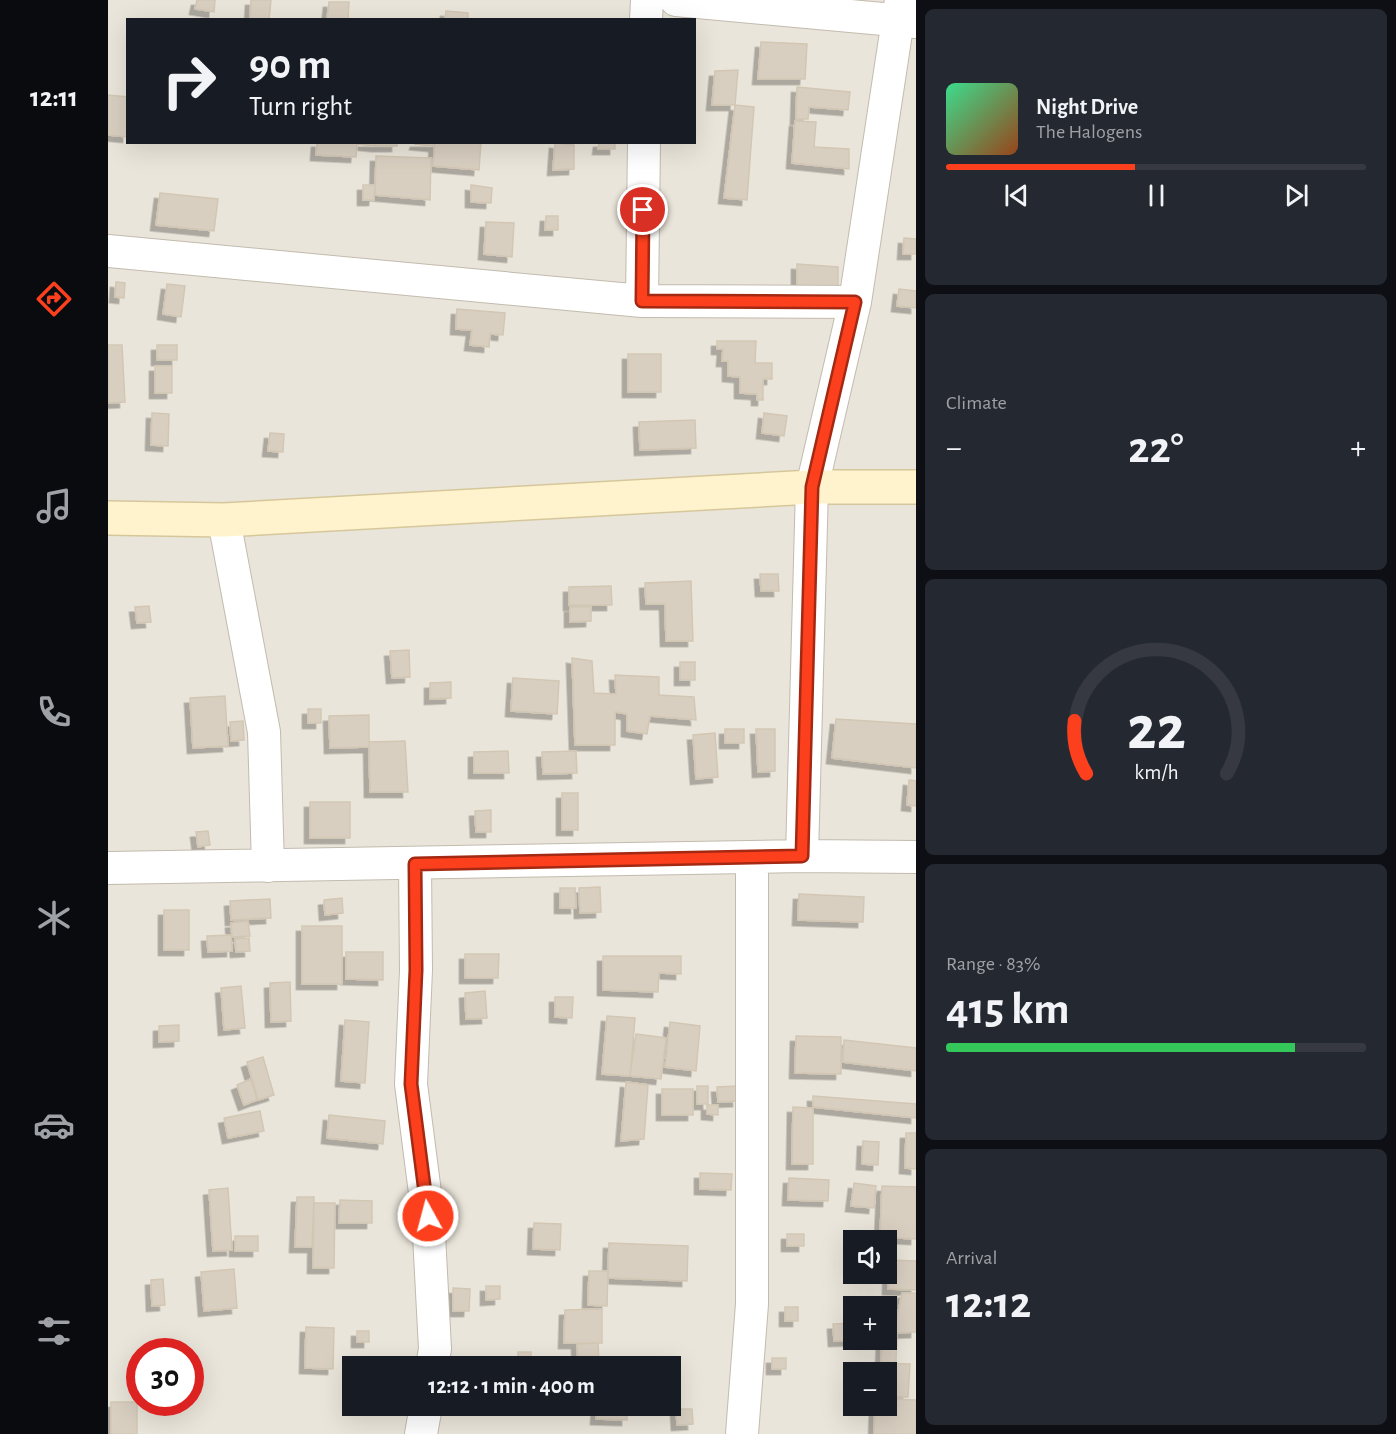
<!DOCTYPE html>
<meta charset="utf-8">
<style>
body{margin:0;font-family:"Alegreya Sans",sans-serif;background:#242831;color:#f1f3f6;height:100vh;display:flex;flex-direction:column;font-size:22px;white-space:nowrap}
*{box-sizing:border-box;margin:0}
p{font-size:20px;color:#9ea1a6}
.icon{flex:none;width:33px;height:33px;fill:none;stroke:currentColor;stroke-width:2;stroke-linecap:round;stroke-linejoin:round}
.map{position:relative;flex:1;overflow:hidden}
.drawer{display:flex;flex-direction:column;gap:9px;padding:9px;background:#0d0f14;width:480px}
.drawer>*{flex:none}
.guide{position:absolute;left:18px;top:18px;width:570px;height:126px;border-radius:0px;box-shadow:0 6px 24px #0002;background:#171b24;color:#f1f3f6;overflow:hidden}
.tools{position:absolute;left:735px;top:1230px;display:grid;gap:12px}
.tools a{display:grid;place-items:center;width:54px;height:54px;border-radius:0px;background:#171b24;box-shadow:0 6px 24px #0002;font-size:30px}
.speed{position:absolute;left:18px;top:1338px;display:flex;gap:12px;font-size:30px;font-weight:700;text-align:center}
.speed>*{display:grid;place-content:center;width:78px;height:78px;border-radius:50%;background:#171b24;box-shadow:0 6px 24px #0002;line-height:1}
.speed .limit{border:9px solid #d22;background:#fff;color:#111}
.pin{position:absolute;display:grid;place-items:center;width:51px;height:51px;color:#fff;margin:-26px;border:3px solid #fff;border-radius:50%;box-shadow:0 2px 6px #0007}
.me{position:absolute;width:66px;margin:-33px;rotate:353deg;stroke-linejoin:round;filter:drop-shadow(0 0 4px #0008)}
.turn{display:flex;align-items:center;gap:21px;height:126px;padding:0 24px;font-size:27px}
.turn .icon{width:78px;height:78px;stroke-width:2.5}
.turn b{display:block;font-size:42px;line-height:51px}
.big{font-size:45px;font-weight:600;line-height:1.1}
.drawer .widget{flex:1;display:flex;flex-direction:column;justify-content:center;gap:9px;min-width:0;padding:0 21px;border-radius:9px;background:#242831}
.drawer .dial{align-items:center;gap:0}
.dial svg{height:156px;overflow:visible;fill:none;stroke:#363941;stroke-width:7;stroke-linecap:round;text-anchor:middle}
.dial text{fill:#f1f3f6;stroke:none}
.song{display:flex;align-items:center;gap:18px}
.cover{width:72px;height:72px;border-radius:9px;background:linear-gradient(135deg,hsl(150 70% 55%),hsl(20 70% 35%))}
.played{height:6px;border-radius:3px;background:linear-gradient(90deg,#fc3f1d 45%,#363941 45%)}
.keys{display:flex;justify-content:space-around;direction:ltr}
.heat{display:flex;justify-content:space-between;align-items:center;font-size:33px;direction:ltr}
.charge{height:9px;border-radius:4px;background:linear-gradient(90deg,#34c759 83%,#363941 0)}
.trip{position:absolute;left:234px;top:1356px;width:339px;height:60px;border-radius:0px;background:#171b24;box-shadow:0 6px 24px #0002;font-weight:600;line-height:60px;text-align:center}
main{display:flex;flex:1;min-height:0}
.dock{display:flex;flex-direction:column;width:108px;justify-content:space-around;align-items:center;background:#090b0e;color:#9ea1a6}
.dock .icon{width:42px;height:42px}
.dock .current{color:#fc3f1d}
.dock b{font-size:27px;color:#f1f3f6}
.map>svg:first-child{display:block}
.residential{fill:#eae5da;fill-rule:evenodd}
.building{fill:#d8cfc1;stroke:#d3c7b4;stroke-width:1.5;filter:url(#shadow)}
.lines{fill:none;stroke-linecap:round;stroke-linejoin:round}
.street-casing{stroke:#c2bbae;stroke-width:34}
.secondary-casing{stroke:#d6c79b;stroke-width:36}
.street{stroke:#fff;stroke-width:32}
.secondary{stroke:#fff3cd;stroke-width:33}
.route-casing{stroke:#a42913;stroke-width:15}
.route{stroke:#fc3f1d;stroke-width:10}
</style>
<main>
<nav class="dock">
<b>12:11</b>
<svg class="icon current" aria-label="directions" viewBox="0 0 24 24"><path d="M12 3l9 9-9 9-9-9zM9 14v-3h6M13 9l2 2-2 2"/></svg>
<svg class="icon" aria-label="music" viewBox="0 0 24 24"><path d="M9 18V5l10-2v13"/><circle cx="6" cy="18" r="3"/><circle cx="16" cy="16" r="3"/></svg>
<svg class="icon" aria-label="phone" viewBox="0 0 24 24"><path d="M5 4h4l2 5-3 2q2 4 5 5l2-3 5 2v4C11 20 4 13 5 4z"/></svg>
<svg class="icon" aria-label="climate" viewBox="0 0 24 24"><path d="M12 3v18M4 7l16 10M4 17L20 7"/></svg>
<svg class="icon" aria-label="car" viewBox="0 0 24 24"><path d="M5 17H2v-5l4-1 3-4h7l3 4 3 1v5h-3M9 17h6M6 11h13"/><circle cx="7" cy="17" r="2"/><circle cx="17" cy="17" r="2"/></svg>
<svg class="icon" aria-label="filters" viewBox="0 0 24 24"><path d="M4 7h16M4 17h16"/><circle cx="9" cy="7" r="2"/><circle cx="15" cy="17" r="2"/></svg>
</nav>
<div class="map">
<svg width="808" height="1434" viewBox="0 0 808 1434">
<defs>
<filter id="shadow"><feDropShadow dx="-5.5" dy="5.5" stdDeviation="0" flood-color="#0004"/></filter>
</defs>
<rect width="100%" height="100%" fill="#f6f3ec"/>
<path class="residential" d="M0,0H808V1434H0ZM20,20H586V142H20ZM746,1240H778V1274H746ZM746,1306H778V1340H746ZM32,1352H82V1402H32ZM244,1366H562V1406H244ZM746,1372H778V1406H746Z"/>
<path class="building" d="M89,0H107L106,12L87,9Z
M143,0H163L161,20H142Z
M221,2H241L240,20H219Z
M338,11L360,13V20H337Z
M653,42L699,44L697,79H650Z
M630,70L627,105H604L607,71Z
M689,87L742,92L740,110L701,107L700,119H688Z
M0,95L20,97V137L0,135Z
M627,105L646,107L639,200L616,198Z
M687,121L708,122L706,147L741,149V169L684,163Z
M209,142H268V146L249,144L248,157L208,155Z
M268,142H289V146H268Z
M308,142H326V146L307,144Z
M327,142H373L371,170L325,166Z
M491,142H507V149H490Z
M447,143L466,145V169L445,170Z
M268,156L323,158L322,200L267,195Z
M255,185H267L266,200H255Z
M363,185L384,188L383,203L363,202Z
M52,193L110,199L106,231L48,225Z
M438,216H450V230H437Z
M378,222L406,223L404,257L376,254Z
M796,238L808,239V254H795Z
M689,264L730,267V288L689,287Z
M8,282L17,283L16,298L7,297Z
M59,284L77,286L73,317L55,314Z
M791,289L808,291V308L789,306Z
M349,309L397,313L395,335L382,334L381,347L362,345L364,330L348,329Z
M609,341H648L647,363H664V379H655V400H649V394L632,393V377L620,376V361H614L615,349H609Z
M0,345H14L17,402L0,403Z
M49,345H69V360H49Z
M520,354H553V392H520Z
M47,366H64V393H47Z
M44,413L61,414L60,446L43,445Z
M656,413L679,416L676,436L654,433Z
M587,420L588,448L532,450L531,422Z
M162,433L176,434L175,452L160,451Z
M652,574H670L671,591H653Z
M583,581L585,641H558L557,604H538L537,583Z
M503,586L504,605H461V587Z
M41,606L43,622L29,623L27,607Z
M462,607H483V621L462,622Z
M301,650L302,677L284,678L282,651Z
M464,658L484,661L486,693L508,694L507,675L551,677V695L586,697L588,720L542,716L539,734L519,731V714L507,712V745H467Z
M572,662H587V680H572Z
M405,678L451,681L449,714L403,711Z
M343,682V698L322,699V683Z
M117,696L120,746L85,748L82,698Z
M200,709H213V723H200Z
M261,715V747L222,748L221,716Z
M728,719L808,724V768L724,758Z
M135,721L136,740L123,741L122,722Z
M617,729H636V743H617Z
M648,729H667V771L650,772Z
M607,733L610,777L588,779L585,735Z
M297,741L300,792H262L261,742Z
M400,751L401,773H366V752Z
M468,751L469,773L435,774L434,752Z
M801,780L808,781V806L799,805Z
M454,793H470V830H454Z
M202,802H242V838H202Z
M383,810V832H368L367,811Z
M100,831L102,845L90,847L88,832Z
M492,887L493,912L472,913L471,888Z
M452,888H467L468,908H452Z
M691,894L756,897L755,922L690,920Z
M234,898L235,913L217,915L216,900Z
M162,899L163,918L123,920L122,901Z
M56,910H81V950H56Z
M140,921L142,936L124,937L123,923Z
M194,926H234V984H194Z
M123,935L124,951L100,952L99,936Z
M141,938L142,951L128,952L127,939Z
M238,952H275V980L238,979Z
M357,954H391L390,978H357Z
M495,956H573V974L551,973L550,992L495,990Z
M182,982L183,1021L163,1022L162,983Z
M133,986L137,1028L116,1030L113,988Z
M377,991L379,1018L358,1019L357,993Z
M447,997H465L464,1018L447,1017Z
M499,1016L527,1018L522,1076L494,1074Z
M237,1020L261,1022L257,1083L233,1081Z
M562,1022L592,1026L588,1071L557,1067Z
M71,1025V1041L51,1042V1026Z
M528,1034L558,1038L553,1079L522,1076Z
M688,1036L733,1037V1074L687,1073Z
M736,1040L808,1048V1071L735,1062Z
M155,1057L166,1095L150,1100L139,1062Z
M143,1079L149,1100L136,1105L129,1085Z
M518,1082L540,1085L536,1139L513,1141Z
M589,1086H600V1104H589Z
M629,1086L630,1101L610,1102L609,1087Z
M554,1089H585V1115H554Z
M705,1096L808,1104V1118L705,1107Z
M599,1105H610V1115L599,1114Z
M685,1107L705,1108V1164H684Z
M152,1111L156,1131L120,1138L116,1118Z
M221,1115L277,1121L275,1144L219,1138Z
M798,1133H808V1169L797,1168Z
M755,1141L771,1142L770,1165L754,1164Z
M592,1173L624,1174L623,1190L592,1189Z
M681,1178L721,1180L720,1201L680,1200Z
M746,1183L768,1186L766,1208L743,1206Z
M774,1186L808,1187V1239L772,1237Z
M120,1188L124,1250L105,1251L101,1190Z
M189,1197H206L204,1247H187Z
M232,1200L264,1201V1223H231Z
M206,1203H227L226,1268H205Z
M426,1223L453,1224L452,1250L425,1249Z
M679,1234H696V1246H679Z
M127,1236H150V1251H127Z
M501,1243L580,1246L579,1281L500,1278Z
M781,1260L808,1261V1290L780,1289Z
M126,1269L129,1308L96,1311L93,1272Z
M481,1271H500L499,1306L480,1305Z
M55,1279L57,1305L44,1306L43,1280Z
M378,1286H392V1299L378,1300Z
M345,1288L362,1289L361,1311H345Z
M794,1293H808V1332L786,1333Z
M677,1307H690V1321H677Z
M494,1309V1343H456L457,1310Z
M746,1323V1340H751L726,1341L725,1324Z
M198,1327L226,1328L225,1369L197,1368Z
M249,1331H261V1342H249Z
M778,1333L789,1334L788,1362H773L774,1340H778Z
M490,1343L491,1362L470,1363L469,1344Z
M410,1352H423V1366H410Z
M664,1358H678V1369H664Z
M769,1363L802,1364L800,1397L778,1396V1372H768Z
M778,1399L808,1400V1434H766L767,1406H778Z
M3,1402H29V1434H3Z
M489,1406H519V1420L488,1419Z
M568,1409H584L585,1424L569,1425Z"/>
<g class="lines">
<defs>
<path id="street" d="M568,0L808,22
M538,20L539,0
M0,251L534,301L747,302
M534,301L536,142
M116,520L156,732L160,866
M694,856L704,487L747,302L793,0
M307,864L308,970L303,1084L320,1216L327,1349L324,1366
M0,868L694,856L808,857
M313,1434L318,1406
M634,1434L644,1304V858"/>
<path id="secondary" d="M0,518L116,520L704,487H808"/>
</defs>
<use href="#street" class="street-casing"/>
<use href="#secondary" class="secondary-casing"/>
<use href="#street" class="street"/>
<use href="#secondary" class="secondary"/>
</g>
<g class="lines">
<defs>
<path id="route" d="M320,1216L303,1084L308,970L307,864L694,856L704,487L747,302L534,301L535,210"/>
</defs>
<use href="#route" class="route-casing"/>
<use href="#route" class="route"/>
</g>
</svg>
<div class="tools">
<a><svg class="icon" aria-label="sound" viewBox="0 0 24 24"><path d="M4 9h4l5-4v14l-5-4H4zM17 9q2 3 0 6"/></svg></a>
<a>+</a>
<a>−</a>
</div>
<div class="speed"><div class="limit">30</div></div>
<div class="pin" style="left:535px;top:210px;background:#d93025"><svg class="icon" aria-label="arrive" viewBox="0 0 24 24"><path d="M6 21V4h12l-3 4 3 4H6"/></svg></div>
<svg class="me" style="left:320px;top:1216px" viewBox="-20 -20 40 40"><circle r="17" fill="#fc3f1d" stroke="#fff" stroke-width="3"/><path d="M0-11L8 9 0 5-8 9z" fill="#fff"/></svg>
<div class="trip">12:12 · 1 min · 400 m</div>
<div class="guide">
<div class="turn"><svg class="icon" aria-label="right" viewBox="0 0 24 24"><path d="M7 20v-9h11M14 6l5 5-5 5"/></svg><div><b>90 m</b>Turn right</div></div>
</div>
</div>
<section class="drawer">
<div class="widget">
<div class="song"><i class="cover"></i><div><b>Night Drive</b><p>The Halogens</p></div></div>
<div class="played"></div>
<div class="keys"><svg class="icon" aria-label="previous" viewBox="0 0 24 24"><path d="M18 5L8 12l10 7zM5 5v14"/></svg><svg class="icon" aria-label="pause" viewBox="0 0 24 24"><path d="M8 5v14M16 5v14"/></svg><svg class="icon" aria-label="next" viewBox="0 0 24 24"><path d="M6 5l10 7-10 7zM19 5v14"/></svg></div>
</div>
<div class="widget"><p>Climate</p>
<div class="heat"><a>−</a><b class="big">22°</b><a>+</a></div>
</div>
<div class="widget dial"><svg viewBox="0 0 100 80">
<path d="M14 69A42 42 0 1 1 86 69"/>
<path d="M14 69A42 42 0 0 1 8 42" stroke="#fc3f1d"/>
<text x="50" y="56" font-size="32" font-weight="700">22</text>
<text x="50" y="72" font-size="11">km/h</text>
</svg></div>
<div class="widget"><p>Range · 83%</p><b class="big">415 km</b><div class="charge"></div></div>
<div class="widget"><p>Arrival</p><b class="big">12:12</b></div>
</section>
</main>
